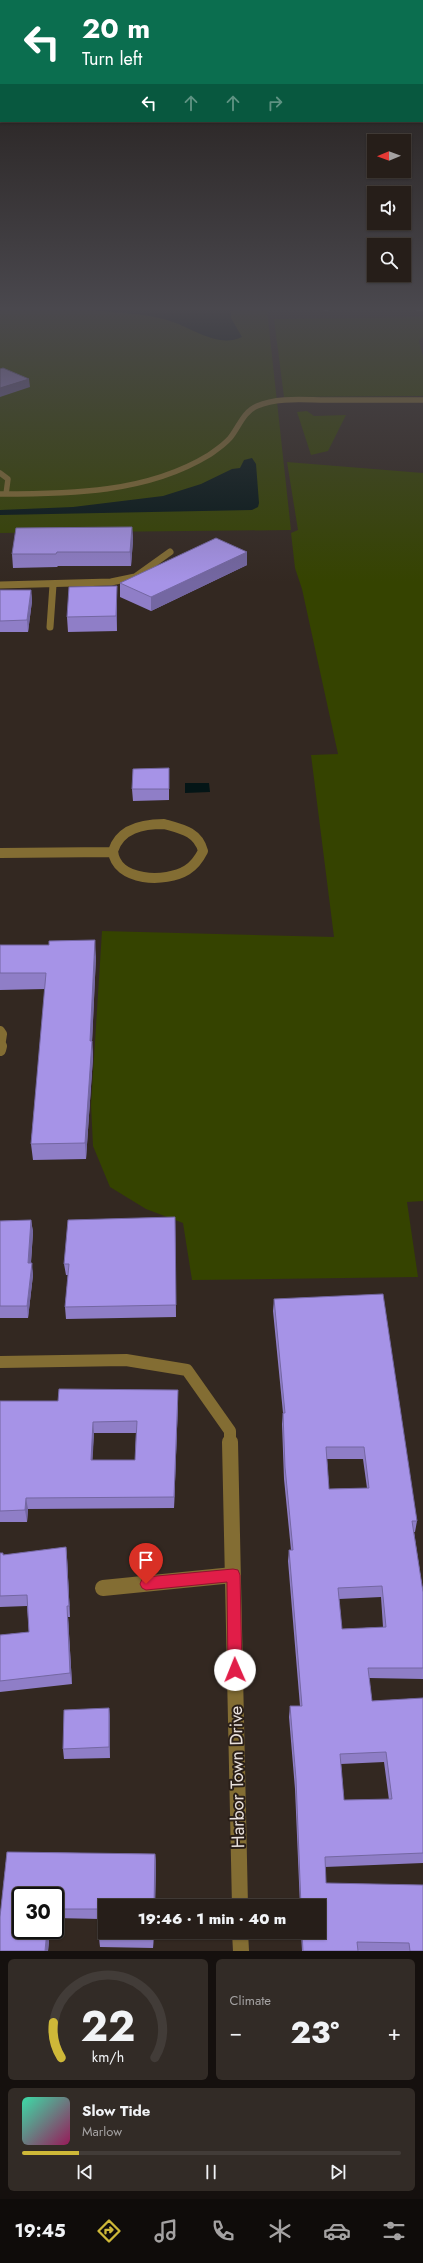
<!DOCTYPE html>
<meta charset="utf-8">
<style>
body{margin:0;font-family:Jost,sans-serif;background:#322b26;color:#f1f3f6;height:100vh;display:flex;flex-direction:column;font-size:15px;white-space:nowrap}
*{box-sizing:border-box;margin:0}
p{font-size:13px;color:#a4a2a2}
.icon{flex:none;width:22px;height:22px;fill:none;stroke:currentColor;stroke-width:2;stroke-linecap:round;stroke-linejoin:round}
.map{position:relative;height:1951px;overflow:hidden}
.drawer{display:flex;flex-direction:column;gap:8px;padding:8px;background:#15100e;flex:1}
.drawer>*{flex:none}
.top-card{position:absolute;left:0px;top:0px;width:423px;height:122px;box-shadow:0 1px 3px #0004,0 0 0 1px #423c38;background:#0b6e4f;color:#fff;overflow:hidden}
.needle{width:26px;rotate:269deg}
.fabs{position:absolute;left:367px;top:134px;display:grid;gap:8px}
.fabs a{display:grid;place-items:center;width:44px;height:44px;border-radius:0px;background:#261e19;box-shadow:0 1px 3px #0004,0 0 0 1px #423c38;font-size:20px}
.speed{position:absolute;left:12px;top:1887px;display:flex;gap:8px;font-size:20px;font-weight:700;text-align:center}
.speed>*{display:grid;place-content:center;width:52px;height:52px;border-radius:50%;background:#261e19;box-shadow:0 1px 3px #0004,0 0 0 1px #423c38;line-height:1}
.speed .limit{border:2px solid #111;border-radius:6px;background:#fff;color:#111}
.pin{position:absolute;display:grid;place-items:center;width:34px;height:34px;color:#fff;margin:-41px -17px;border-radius:50% 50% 50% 0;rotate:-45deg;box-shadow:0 0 4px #0007}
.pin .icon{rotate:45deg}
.me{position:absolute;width:44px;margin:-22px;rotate:359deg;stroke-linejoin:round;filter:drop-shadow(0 0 3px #0008)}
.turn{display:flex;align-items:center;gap:14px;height:84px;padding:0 16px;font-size:18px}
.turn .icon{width:52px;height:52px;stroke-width:2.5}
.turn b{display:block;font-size:28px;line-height:34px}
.lanes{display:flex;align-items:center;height:38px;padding:0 16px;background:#0003;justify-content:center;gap:20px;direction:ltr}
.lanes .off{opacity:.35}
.big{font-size:30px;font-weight:800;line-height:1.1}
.drawer .card{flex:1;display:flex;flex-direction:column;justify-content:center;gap:6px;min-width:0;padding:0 14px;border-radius:6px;background:#322b26}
.drawer .dial{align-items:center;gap:0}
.dial svg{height:104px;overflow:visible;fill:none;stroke:#423c38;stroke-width:7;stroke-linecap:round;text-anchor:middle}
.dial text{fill:#f1f3f6;stroke:none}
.song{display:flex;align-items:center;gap:12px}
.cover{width:48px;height:48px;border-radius:6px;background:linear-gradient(135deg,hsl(160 70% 55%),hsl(330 70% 35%))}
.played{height:4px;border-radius:2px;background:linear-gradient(90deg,#ceb838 15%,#423c38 15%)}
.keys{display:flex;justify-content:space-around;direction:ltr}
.heat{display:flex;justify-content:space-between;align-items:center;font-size:22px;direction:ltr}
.drawer .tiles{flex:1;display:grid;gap:8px;grid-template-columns:1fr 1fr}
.card:last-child{grid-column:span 2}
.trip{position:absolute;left:98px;top:1899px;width:228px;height:40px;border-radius:0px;background:#261e19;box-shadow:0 1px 3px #0004,0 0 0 1px #423c38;font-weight:800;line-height:40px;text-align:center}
.dock{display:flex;height:64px;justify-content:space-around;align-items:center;background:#0f0c0a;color:#a4a2a2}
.dock .icon{width:28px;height:28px}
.dock .active{color:#ceb838}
.dock b{font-size:18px;color:#f1f3f6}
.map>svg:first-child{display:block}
.green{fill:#354300}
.water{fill:#041516}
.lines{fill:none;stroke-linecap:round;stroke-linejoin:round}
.minor-far4{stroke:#836d33;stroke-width:5.5}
.minor-far3{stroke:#836d33;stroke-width:7}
.minor-far2{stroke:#836d33;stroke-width:10}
.minor-far1{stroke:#836d33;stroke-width:12}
.minor{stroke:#836d33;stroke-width:16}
.wall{fill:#8f7ec7;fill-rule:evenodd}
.shaded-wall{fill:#7467a2}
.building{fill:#a693e7;stroke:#7467a2;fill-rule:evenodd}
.route{fill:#e11d48;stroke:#92132f}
.labels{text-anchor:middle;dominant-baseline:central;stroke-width:4;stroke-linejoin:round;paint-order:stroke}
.near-street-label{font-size:18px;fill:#e8e0dc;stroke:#291e17}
</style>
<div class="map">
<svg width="423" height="1951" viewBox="0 0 423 1951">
<rect width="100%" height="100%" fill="#332821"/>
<path class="green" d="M0,310H267L291,530L0,533Z
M423,317V337L419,341L423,356V396L284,397L274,319Z
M307,411L314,416L346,415L328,451L311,455L297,412Z
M287,462L423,473V1201L407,1202L418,1277L192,1280L183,1223L146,1209L110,1187L93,1146L91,1105L102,931L334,937L311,755L338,754L302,589L295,568L291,533L298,530Z"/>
<path class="water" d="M91,310H231V318L242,337C217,349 192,327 167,320C145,313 115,313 91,310Z
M252,458L256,464L259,503L258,507L252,510L0,515V510L73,507L163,496L201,484L232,469L240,468L244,460Z
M185,783H209L210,792L185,793Z"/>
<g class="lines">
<path class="minor-far4" d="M0,473L8,479L6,494
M0,494C70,494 147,493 209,455C216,450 224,445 230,438C239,427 243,412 257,406C278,397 304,400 326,400C358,400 391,400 423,400"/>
<path class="minor-far3" d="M0,585L111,582L135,577L170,552
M50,627L53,585"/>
<path class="minor-far2" d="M164,824C182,829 198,832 203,851C199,859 195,865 187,870C166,883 116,882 113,851C120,828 143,824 164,824Z
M0,853L112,852
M0,1031L2,1034L0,1047"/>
<path class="minor-far1" d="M0,1050L1,1046
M0,1362L126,1360L187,1370L230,1431V1443"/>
<path class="minor" d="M230,1442L240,1906
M103,1588L233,1575
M240,1932L241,1951"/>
</g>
<path class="wall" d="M322,310H328V312Z
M416,310H423V311H416Z
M132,527L133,540L131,566H58L57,567L13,568L12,554Z
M247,552V565L151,611L120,597V583Z
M0,590H31L32,601L28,632H0Z
M117,600V631L68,632L67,617Z
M169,768V800L133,801L132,789Z
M0,945L96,956L92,1041L93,1057L86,1159L33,1160L31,1144L45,989L0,990Z
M175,1217L176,1317L66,1319L65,1307L68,1275H66L64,1264Z
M31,1220L33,1232L31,1263L33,1275L28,1318H0V1221Z
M274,1299L417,1521L415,1532H414L423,1592V1679L369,1678L372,1701L423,1698V1863L325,1867L326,1883L423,1951H302L301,1932H319V1906H300L295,1789L289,1717L290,1706H300L288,1561L289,1550H291L284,1479L282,1424L283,1413L273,1311ZM327,1459H363L367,1488L329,1489ZM381,1597L383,1627L342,1629L339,1599ZM384,1762L389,1800H344L341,1764Z
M178,1390V1402L174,1508L28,1509L27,1522H0V1401H58ZM94,1433H136L135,1460H92Z
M66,1547L67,1558L70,1617H68L72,1684L0,1692V1635L29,1632L27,1606L0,1607V1553L4,1555Z
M109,1708L110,1719V1758L64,1759L63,1749Z
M7,1852L155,1854L156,1863L155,1906H105V1932H154L153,1948L100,1947L99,1938L100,1919L55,1918V1896H21V1930H50L48,1951H0V1917Z"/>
<path class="shaded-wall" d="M29,379L30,387L0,397V388Z
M132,527L133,540L131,566L130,552Z
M247,552V565L151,611V597Z
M117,586V631L116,616Z
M31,590L32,601L28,632L27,620Z
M95,940L96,956L92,1044V1041L93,1057L86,1159L85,1143Z
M31,1220L33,1232L30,1275L28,1263Z
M32,1263L33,1275L28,1318L27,1306Z
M178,1390V1402L174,1508V1497Z
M93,1422L94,1433L92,1472L91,1460Z
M26,1498L28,1509L27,1522L25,1510Z
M66,1547L67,1558L70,1617L69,1606Z
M67,1606L68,1617L72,1684L70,1673Z
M109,1708L110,1719V1758L109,1747Z
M155,1854L156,1863L155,1906H154Z
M47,1930H50L48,1951H45Z
M153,1932H154L153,1948Z"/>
<path class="building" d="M3,368L29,379L0,388V369Z
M132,527L130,552H57L56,554H12L16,528Z
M216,538L247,552L151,597L120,583Z
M117,586L116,616L67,617L69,587Z
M0,590H31L27,620L0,621Z
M169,768V789H132L133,769Z
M95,940L90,1041H92L85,1143L31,1144L46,973H0V945H49V941Z
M175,1217L176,1305L65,1307L69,1264H64L68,1220Z
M31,1220L28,1263H32L27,1306H0V1221Z
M383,1294L417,1521H412L423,1592V1668H368L372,1701L423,1698V1853L325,1857L326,1883L423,1885V1951H410L409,1943L357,1942L358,1951H303L302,1932H319V1906H301L296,1779L290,1706H302L289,1550H293L285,1467L283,1413H285L274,1299ZM326,1447H364L369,1488L329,1489ZM382,1586L386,1627L342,1629L338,1588ZM386,1752L392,1799L344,1800L340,1754Z
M59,1389L178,1390L174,1497L26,1498L25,1510L0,1511V1401H58ZM137,1421L135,1460H91L93,1422Z
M66,1547L69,1606H67L70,1673L0,1681V1635L29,1632L27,1595L0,1596V1553H3V1555Z
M109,1708V1747L63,1749L64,1710Z
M7,1852L155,1854L154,1906H105V1932H153V1939L99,1938L100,1909H55V1896H21V1930H47L45,1951H0V1917Z"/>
<linearGradient id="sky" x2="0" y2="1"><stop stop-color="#1c1612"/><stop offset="0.53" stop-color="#4a484e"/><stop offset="1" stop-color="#4a484e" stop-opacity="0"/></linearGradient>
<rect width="423" height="583" fill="url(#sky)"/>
<path class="route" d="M233,1569L238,1570L240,1575L242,1670L240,1674L235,1676L230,1674L228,1670L227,1582L146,1590L142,1588L140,1584L142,1579L146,1577Z"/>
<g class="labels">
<g class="near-street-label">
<text transform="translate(237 1777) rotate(-91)">Harbor Town Drive</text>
</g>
</g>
</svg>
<div class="fabs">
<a><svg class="needle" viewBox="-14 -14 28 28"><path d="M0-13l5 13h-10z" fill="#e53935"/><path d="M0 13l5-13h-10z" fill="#a4a2a2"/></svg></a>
<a><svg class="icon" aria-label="sound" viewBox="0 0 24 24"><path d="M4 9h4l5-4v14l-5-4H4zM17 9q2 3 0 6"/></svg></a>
<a><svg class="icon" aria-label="search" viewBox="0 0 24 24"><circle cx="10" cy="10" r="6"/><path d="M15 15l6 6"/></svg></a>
</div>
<div class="speed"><div class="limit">30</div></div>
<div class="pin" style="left:146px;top:1584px;background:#d93025"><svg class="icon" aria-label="arrive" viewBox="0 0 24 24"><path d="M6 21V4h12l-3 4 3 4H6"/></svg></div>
<svg class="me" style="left:235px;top:1670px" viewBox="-20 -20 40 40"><circle r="19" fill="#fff"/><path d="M0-13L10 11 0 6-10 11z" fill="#e11d48"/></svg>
<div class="trip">19:46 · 1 min · 40 m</div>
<div class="top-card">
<div class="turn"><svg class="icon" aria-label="left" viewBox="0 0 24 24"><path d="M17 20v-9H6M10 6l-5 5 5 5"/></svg><div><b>20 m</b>Turn left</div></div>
<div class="lanes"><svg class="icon" aria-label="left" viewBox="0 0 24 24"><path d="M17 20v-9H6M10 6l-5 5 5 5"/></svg><svg class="icon off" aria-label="ahead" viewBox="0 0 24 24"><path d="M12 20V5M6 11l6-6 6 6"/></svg><svg class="icon off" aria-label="ahead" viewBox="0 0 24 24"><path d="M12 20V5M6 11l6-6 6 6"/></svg><svg class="icon off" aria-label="right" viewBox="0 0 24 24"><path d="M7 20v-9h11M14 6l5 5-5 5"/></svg></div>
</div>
</div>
<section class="drawer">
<div class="tiles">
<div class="card dial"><svg viewBox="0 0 100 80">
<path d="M14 69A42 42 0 1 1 86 69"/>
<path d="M14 69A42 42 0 0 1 8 42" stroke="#ceb838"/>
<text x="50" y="56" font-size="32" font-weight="700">22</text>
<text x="50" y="72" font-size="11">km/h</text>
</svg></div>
<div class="card"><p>Climate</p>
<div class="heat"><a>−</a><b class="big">23°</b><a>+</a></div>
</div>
<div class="card">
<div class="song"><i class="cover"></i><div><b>Slow Tide</b><p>Marlow</p></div></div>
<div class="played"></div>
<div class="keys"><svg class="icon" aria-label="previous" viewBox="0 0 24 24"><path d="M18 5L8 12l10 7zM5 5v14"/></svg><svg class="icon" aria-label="pause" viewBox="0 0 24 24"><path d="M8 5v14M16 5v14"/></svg><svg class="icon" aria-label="next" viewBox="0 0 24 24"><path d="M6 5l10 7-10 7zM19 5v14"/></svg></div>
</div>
</div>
</section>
<nav class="dock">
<b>19:45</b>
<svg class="icon active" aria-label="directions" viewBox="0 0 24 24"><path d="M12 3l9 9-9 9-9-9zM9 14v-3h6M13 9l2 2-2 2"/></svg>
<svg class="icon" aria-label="music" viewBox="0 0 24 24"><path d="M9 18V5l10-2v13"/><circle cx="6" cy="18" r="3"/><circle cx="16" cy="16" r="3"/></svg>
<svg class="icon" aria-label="phone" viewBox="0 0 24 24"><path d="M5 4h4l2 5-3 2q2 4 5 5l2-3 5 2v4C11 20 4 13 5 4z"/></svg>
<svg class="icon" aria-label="climate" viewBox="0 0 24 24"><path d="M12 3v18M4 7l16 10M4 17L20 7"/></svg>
<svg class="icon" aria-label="car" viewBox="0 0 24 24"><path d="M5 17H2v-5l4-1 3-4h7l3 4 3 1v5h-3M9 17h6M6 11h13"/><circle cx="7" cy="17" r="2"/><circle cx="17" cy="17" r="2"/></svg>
<svg class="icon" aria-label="filters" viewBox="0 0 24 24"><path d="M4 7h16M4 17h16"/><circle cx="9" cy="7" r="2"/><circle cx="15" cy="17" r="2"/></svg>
</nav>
